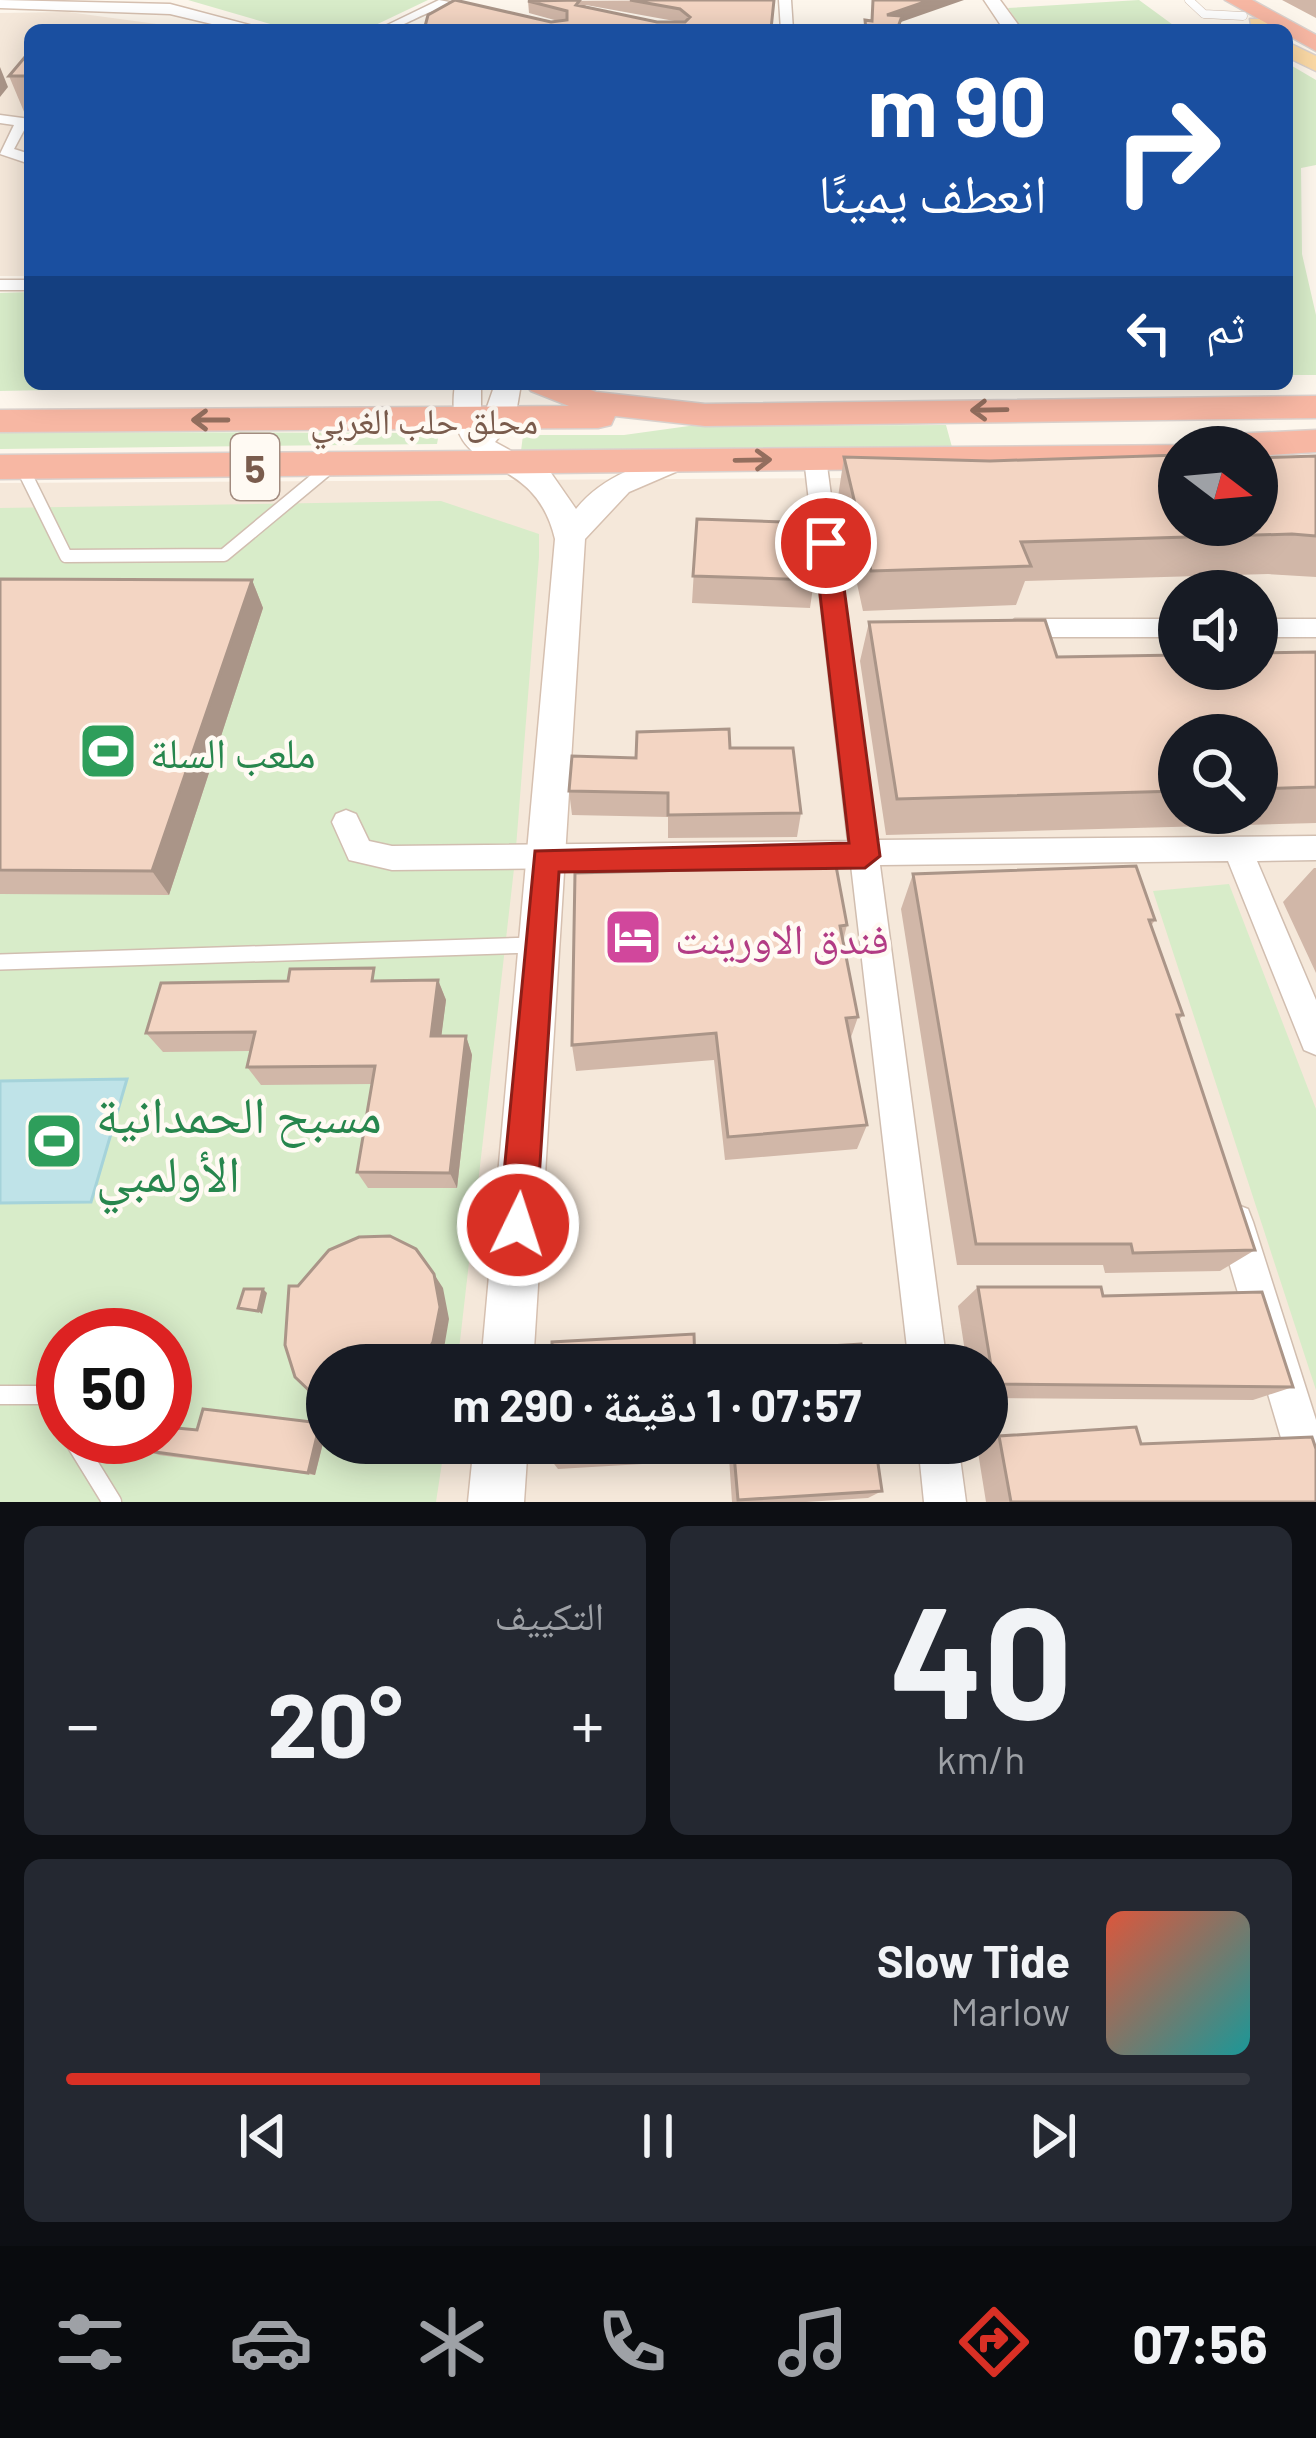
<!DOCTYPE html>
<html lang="ar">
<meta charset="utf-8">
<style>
body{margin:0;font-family:Barlow,"Noto Naskh Arabic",sans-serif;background:#242831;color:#f1f3f6;direction:rtl;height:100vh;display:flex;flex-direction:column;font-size:45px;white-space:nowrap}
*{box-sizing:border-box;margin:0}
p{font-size:39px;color:#9ea1a6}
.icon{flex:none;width:66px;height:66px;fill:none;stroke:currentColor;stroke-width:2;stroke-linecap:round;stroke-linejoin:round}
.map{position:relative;height:1502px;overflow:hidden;direction:ltr}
.details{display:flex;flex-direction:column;gap:24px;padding:24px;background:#0d0f14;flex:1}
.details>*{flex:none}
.banner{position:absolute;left:24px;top:24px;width:1269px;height:366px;border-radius:18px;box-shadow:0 6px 30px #0003;direction:rtl;background:#1a4fa0;color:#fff;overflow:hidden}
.needle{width:78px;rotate:106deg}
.controls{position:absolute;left:1158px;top:426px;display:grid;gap:24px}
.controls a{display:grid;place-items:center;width:120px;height:120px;border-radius:50%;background:#171b24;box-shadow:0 6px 30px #0003;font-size:60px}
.speed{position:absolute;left:36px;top:1308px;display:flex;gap:24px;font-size:60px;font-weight:700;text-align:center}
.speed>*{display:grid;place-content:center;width:156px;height:156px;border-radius:50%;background:#171b24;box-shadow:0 6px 30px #0003;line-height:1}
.speed .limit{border:18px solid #d22;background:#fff;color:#111}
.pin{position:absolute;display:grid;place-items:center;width:102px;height:102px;color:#fff;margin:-51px;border:6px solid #fff;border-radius:50%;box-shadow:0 3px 12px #0007}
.me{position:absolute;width:132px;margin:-66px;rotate:4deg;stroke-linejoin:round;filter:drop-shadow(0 0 9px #0008)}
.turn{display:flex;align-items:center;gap:42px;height:252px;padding:0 48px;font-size:54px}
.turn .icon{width:156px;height:156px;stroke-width:2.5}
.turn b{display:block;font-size:84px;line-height:102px}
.then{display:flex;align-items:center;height:114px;padding:0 48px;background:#0003;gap:24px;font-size:45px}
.big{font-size:90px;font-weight:700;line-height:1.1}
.details .card{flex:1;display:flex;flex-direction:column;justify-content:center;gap:18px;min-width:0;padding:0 42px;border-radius:18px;background:#242831}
.details .dial{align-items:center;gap:0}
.dial b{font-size:156px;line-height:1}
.song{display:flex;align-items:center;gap:36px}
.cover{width:144px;height:144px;border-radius:18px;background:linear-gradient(135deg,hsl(10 70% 55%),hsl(180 70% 35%))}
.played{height:12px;border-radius:6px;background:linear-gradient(90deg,#d93025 40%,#363941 40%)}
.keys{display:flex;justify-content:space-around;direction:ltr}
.heat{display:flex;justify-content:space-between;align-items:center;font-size:66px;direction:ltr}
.details .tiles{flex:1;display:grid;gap:24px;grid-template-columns:1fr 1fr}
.card:last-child{grid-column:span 2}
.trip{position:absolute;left:306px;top:1344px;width:702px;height:120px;border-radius:60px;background:#171b24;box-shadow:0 6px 30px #0003;font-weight:700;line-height:120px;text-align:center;direction:rtl}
.dock{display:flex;height:192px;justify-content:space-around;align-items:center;background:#090b0e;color:#9ea1a6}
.dock .icon{width:84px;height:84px}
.dock .current{color:#d93025}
.dock b{font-size:54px;color:#f1f3f6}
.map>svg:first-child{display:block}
.residential{fill:#f5e8da;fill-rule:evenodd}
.green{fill:#d8ecc9;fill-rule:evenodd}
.water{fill:#bfe3e8;stroke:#a5d3da;stroke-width:3}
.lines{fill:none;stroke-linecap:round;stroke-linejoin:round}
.lane-far3-casing{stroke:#d1beb0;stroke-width:9}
.lane-far2-casing{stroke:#d1beb0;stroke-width:15}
.lane-far1-casing{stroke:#d1beb0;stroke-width:18}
.lane-casing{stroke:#d1beb0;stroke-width:21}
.street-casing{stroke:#d1beb0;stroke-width:3}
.secondary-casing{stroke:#d6c0b0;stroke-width:3}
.primary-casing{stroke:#dad1cd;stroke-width:3}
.highway-casing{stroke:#dad1cd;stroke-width:3}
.lane-far3{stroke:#fff;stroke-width:8}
.lane-far2{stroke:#fff;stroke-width:12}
.lane-far1{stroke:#fff;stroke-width:15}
.lane{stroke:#fff;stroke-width:18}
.street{fill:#fff;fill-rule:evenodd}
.secondary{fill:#fff;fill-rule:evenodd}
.primary{fill:#fbd9a5;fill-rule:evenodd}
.highway{fill:#f7b7a3;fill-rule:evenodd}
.wall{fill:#d1b7a8;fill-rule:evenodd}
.shaded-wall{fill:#aa9588}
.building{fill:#f3d5c3;stroke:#aa9588;stroke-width:3}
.oneway{stroke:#936e5e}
.route{fill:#d93025;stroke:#8d1f18;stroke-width:3}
.labels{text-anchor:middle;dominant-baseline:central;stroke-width:9;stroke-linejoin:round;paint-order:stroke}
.far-street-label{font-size:36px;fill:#7a5c4d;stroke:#fffaf3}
.shield{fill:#fffaf3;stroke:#a28b7f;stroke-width:3}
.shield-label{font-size:39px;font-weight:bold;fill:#7a5c4d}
.leisure-label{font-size:42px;fill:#27864d;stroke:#fffaf3;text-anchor:start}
.hotel-label{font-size:42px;fill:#b23c85;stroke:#fffaf3;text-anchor:start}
.near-leisure-label{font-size:51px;fill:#27864d;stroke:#fffaf3;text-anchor:start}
</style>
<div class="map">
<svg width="1316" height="1502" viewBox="0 0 1316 1502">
<rect width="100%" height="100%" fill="#fdf6ec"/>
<path class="residential" d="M68,12L201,30H30V276H0V13Z
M1316,475V1502H0V483L1179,476V525H1257ZM1179,591H1257V669H1179ZM1179,735H1257V813H1179ZM63,1335H165V1437H63ZM327,1365H987V1443H327Z"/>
<path class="green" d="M188,0H428L365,30H291Z
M1139,0L1180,30H1023L1008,8Z
M1287,63L1316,80V165L1301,168L1302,254L1316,315V375H1287Z
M30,292V384H343L0,391V293Z
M946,425L952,447L521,451L523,435H624L689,426Z
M0,432L439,433L437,444L0,449Z
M441,501L539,534V557L515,860L460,1341L456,1365H327V1443H445L436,1502H0V508ZM63,1335H165V1437H63Z
M1229,884L1316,1109V1390L1153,891Z"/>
<path class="water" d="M127,1079L91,1202L0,1203V1081Z"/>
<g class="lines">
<defs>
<path id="lane-far3" d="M1189,0L1204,14L1243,16"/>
<path id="lane-far2" d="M22,467L66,556L224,555L330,467"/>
<path id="lane-far1" d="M0,962L534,945"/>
<path id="lane" d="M0,1395H47L63,1421
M72,1437L112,1502"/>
<path id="street" d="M439,0L486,9C471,15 452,5 436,10C414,17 400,30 377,30Z
M779,0H791L793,30H781Z
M0,115L30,119L14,149L30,154V164L0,154L14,125L0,123Z
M0,280H30V290H0Z
M815,451L826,458L877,840L1316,836V860L1257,861L1316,1000V1055L1304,1050L1228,861L880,865L947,1365H909L851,865L392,870L349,860L332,822L336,814L346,810L356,814L369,841L392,846L848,841L804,458Z
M1015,619H1179V637H1015L1003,628Z
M1257,619H1316V637H1257Z
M1235,1204L1248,1209L1253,1222L1316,1420V1502L1301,1500L1295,1485L1217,1222L1222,1209Z
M918,1443H958L966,1502H924Z"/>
<path id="secondary" d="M0,0L170,4L268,30H237L170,14L0,8Z
M984,0H1000L1022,30H1004Z
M455,384H481V424L495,384H521L515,419L495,442L551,473L576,509C604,474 645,463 687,452L701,461L629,492L585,539L533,1365H481L555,539C532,442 441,487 455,384Z
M474,1443H528L524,1502H468Z"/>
<path id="primary" d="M1250,19H1264L1272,30H1252Z
M1287,42L1316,56V71L1287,57Z"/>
<path id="highway" d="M1225,0H1252L1316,35V51Z
M525,384H575L596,392L705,404L1316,396V418L705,426L615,416L611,425L598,428L0,432V410L569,406L531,391Z
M1316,430V452L1257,456V447H1179V466L0,479V455L1191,445L1209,435Z"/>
</defs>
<use href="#lane-far3" class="lane-far3-casing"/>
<use href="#lane-far2" class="lane-far2-casing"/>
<use href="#lane-far1" class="lane-far1-casing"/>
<use href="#lane" class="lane-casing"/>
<use href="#street" class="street-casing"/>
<use href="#secondary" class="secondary-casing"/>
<use href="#primary" class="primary-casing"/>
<use href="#highway" class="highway-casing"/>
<use href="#lane-far3" class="lane-far3"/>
<use href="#lane-far2" class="lane-far2"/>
<use href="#lane-far1" class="lane-far1"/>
<use href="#lane" class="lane"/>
<use href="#street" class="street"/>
<use href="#secondary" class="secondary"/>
<use href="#primary" class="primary"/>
<use href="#highway" class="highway"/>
</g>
<path class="wall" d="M774,0L771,29L551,22L558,21L529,13L528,1ZM586,5L680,22H657L584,7Z
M1282,0H1316V18Z
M30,57V126L9,76Z
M1316,456V577L1268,574L1025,581L1016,605L863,611L838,497L844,457L1179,525Z
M697,519L814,580L810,608L692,603Z
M0,579L252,580L263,608L169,895L0,894Z
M869,622L1057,657L1316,652V823L886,835L860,661ZM1179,735H1257V813H1179Z
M730,748L801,813L797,837L668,838V817L572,815L569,791L636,758Z
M1314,868H1316V973L1283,902Z
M575,873L847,925L843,941L858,1017L850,1040L867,1125L857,1149L725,1160L714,1060L576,1071L572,1045Z
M913,874L1155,920L1151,926L1183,1015L1179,1020L1255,1250L1220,1271L1105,1273L1103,1265H957L901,909Z
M438,980L446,1000L441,1036H466L472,1055L457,1188H368L357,1172L372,1084L261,1085L247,1067L250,1051L163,1052L146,1033L379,981Z
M978,1287L1103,1296L1293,1387L1253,1400L987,1398V1365H967L958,1306Z
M320,1423L327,1427L315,1475L159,1455L148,1451L197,1430Z
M999,1436L1141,1444L1316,1502H986L977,1446L987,1443Z
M728,1443H875L882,1491L868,1498L806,1502H732Z
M696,1452L693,1461L558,1469L551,1460Z"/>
<path class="shaded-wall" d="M930,0H964L901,22L899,30H897L887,15Z
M0,67L8,87L0,97Z
M252,580L263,608L169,895L152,871Z
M438,980L446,1000L439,1055L431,1036Z
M466,1036L472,1055L457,1188L450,1173Z
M434,1274L443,1288L449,1319L443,1354L436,1365H420Z
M263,1289L267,1293L262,1314L258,1311Z
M320,1423L327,1427L315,1475L308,1473Z"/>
<path class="building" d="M455,0L551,22L567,20V11L528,1L580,0L576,5L657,22H685L690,17L680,9L630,0H774L771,29L786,30H424L428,15Z
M873,0H930L887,15L902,16L897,30H866L865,20L872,21Z
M165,28L164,30H116L117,29Z
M25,57H30V76H9Z
M1179,455V525H1257V458L1316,456V536L1292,534L1021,542L1031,566L871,571L844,457L990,461Z
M697,519L811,523L814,580L693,576Z
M0,579L252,580L152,871L0,870Z
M1045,620L1057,657L1179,655V669H1257V653L1316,652V787L1257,789V735H1179V791L897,799L869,622Z
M729,729L730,748H793L801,813L668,815V793L569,791L572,756L636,758L637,732Z
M836,866L847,925L840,926L858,1017L846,1018L867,1125L728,1137L716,1033L572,1045L575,873Z
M1136,866L1155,920H1149L1183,1015H1177L1255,1250L1133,1253L1131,1244H976L913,874Z
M374,968L372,981L438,980L431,1036H466L450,1173L357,1172L375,1066L247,1067L255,1032L146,1033L161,983L288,981L290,969Z
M390,1236L416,1249L434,1274L440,1307L433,1342L420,1365H327V1401L318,1399L295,1377L285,1345L289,1286H298L329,1250L359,1237Z
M978,1287H1101L1103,1296L1262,1292L1293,1387L994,1384Z
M244,1289H263L258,1311L238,1308Z
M694,1334L695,1365H552V1342Z
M861,1344L864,1365H727V1352Z
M203,1409L320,1423L308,1473L148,1451L153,1437H165V1427L197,1430Z
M1136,1427L1141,1444L1312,1437L1316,1449V1502H1011L999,1436Z
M551,1443H696V1452L551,1460Z
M733,1443H875L882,1491L738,1500Z"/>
<defs><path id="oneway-shaft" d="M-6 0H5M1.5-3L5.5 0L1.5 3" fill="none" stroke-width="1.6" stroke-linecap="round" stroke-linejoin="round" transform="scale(3)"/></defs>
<g class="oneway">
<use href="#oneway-shaft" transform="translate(989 410) rotate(179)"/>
<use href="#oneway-shaft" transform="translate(210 420) rotate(180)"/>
<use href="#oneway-shaft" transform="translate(753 460) rotate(-1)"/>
</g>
<path class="route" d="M826,535L838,543L880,856L865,868L559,872L536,1225L530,1238L518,1243L505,1238L499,1225L535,851L849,843L814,543Z"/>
<defs>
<symbol id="stadium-square" viewBox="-11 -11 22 22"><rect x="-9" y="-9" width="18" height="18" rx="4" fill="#2e9e5b" stroke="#fffaf3"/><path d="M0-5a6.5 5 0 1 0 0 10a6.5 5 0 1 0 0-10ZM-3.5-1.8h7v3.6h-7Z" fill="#fff"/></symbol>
<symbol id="hotel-square" viewBox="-11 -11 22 22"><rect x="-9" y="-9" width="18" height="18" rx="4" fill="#d1479c" stroke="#fffaf3"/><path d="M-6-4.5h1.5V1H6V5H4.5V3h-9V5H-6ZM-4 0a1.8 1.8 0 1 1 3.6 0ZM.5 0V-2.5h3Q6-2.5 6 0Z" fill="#fff"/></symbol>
</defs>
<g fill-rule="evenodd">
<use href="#stadium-square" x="75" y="718" width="66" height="66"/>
<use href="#hotel-square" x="600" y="904" width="66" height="66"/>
<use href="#stadium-square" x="21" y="1108" width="66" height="66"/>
</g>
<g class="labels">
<g class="far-street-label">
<text x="424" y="419">محلق حلب الغربي</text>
</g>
<rect class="shield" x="231" y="434" width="48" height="66" rx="9"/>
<g class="shield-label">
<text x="255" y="467">5</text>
</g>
<g class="leisure-label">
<text x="150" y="751">ملعب السلة</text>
</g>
<g class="hotel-label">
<text x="675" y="937">فندق الاورينت</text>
</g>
<g class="near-leisure-label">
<text x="96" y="1112">مسبح الحمدانية<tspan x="96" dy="59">الأولمبي</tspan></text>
</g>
</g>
</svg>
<div class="controls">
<a><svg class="needle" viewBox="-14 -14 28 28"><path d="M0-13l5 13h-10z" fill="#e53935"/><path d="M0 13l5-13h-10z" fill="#9ea1a6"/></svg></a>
<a><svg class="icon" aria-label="sound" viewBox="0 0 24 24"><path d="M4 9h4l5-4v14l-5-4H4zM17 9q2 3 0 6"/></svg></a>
<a><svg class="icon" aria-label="search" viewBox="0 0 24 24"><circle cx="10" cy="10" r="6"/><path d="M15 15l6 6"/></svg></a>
</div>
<div class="speed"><div class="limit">50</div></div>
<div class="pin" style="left:826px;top:543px;background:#d93025"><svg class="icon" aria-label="arrive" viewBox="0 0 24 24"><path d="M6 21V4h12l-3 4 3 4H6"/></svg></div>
<svg class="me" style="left:518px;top:1225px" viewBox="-20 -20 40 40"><circle r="17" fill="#d93025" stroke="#fff" stroke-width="3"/><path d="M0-11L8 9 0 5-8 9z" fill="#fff"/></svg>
<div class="trip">07:57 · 1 دقيقة · 290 m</div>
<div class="banner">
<div class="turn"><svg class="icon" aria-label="right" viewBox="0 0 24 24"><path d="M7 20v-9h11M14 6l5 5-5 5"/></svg><div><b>90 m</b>انعطف يمينًا</div></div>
<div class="then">ثم<svg class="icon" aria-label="left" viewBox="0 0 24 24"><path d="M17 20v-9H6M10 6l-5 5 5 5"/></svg></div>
</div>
</div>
<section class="details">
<div class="tiles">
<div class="card dial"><b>40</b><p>km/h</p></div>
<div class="card"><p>التكييف</p>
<div class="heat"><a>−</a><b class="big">20°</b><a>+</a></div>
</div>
<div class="card">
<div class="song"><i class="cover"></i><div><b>Slow Tide</b><p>Marlow</p></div></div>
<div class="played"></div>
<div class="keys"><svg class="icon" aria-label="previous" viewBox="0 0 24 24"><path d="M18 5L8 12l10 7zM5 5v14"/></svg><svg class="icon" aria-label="pause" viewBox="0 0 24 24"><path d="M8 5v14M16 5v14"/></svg><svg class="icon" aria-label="next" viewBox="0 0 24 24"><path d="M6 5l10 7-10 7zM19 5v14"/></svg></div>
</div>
</div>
</section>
<nav class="dock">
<b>07:56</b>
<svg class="icon current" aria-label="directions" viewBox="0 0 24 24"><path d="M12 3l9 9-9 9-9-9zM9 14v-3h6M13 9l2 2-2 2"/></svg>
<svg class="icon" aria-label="music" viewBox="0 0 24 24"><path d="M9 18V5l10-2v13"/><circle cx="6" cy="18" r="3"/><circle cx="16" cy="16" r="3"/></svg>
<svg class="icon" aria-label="phone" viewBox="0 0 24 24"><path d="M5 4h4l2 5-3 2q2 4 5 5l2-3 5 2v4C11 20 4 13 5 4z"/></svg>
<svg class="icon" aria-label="climate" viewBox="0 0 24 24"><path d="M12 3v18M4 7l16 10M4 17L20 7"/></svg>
<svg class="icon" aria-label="car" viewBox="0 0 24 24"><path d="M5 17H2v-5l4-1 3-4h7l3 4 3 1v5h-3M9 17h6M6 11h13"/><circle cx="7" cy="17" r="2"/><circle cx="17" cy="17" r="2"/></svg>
<svg class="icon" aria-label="filters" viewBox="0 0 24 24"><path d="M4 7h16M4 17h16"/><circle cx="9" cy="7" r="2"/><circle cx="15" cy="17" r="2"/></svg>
</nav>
